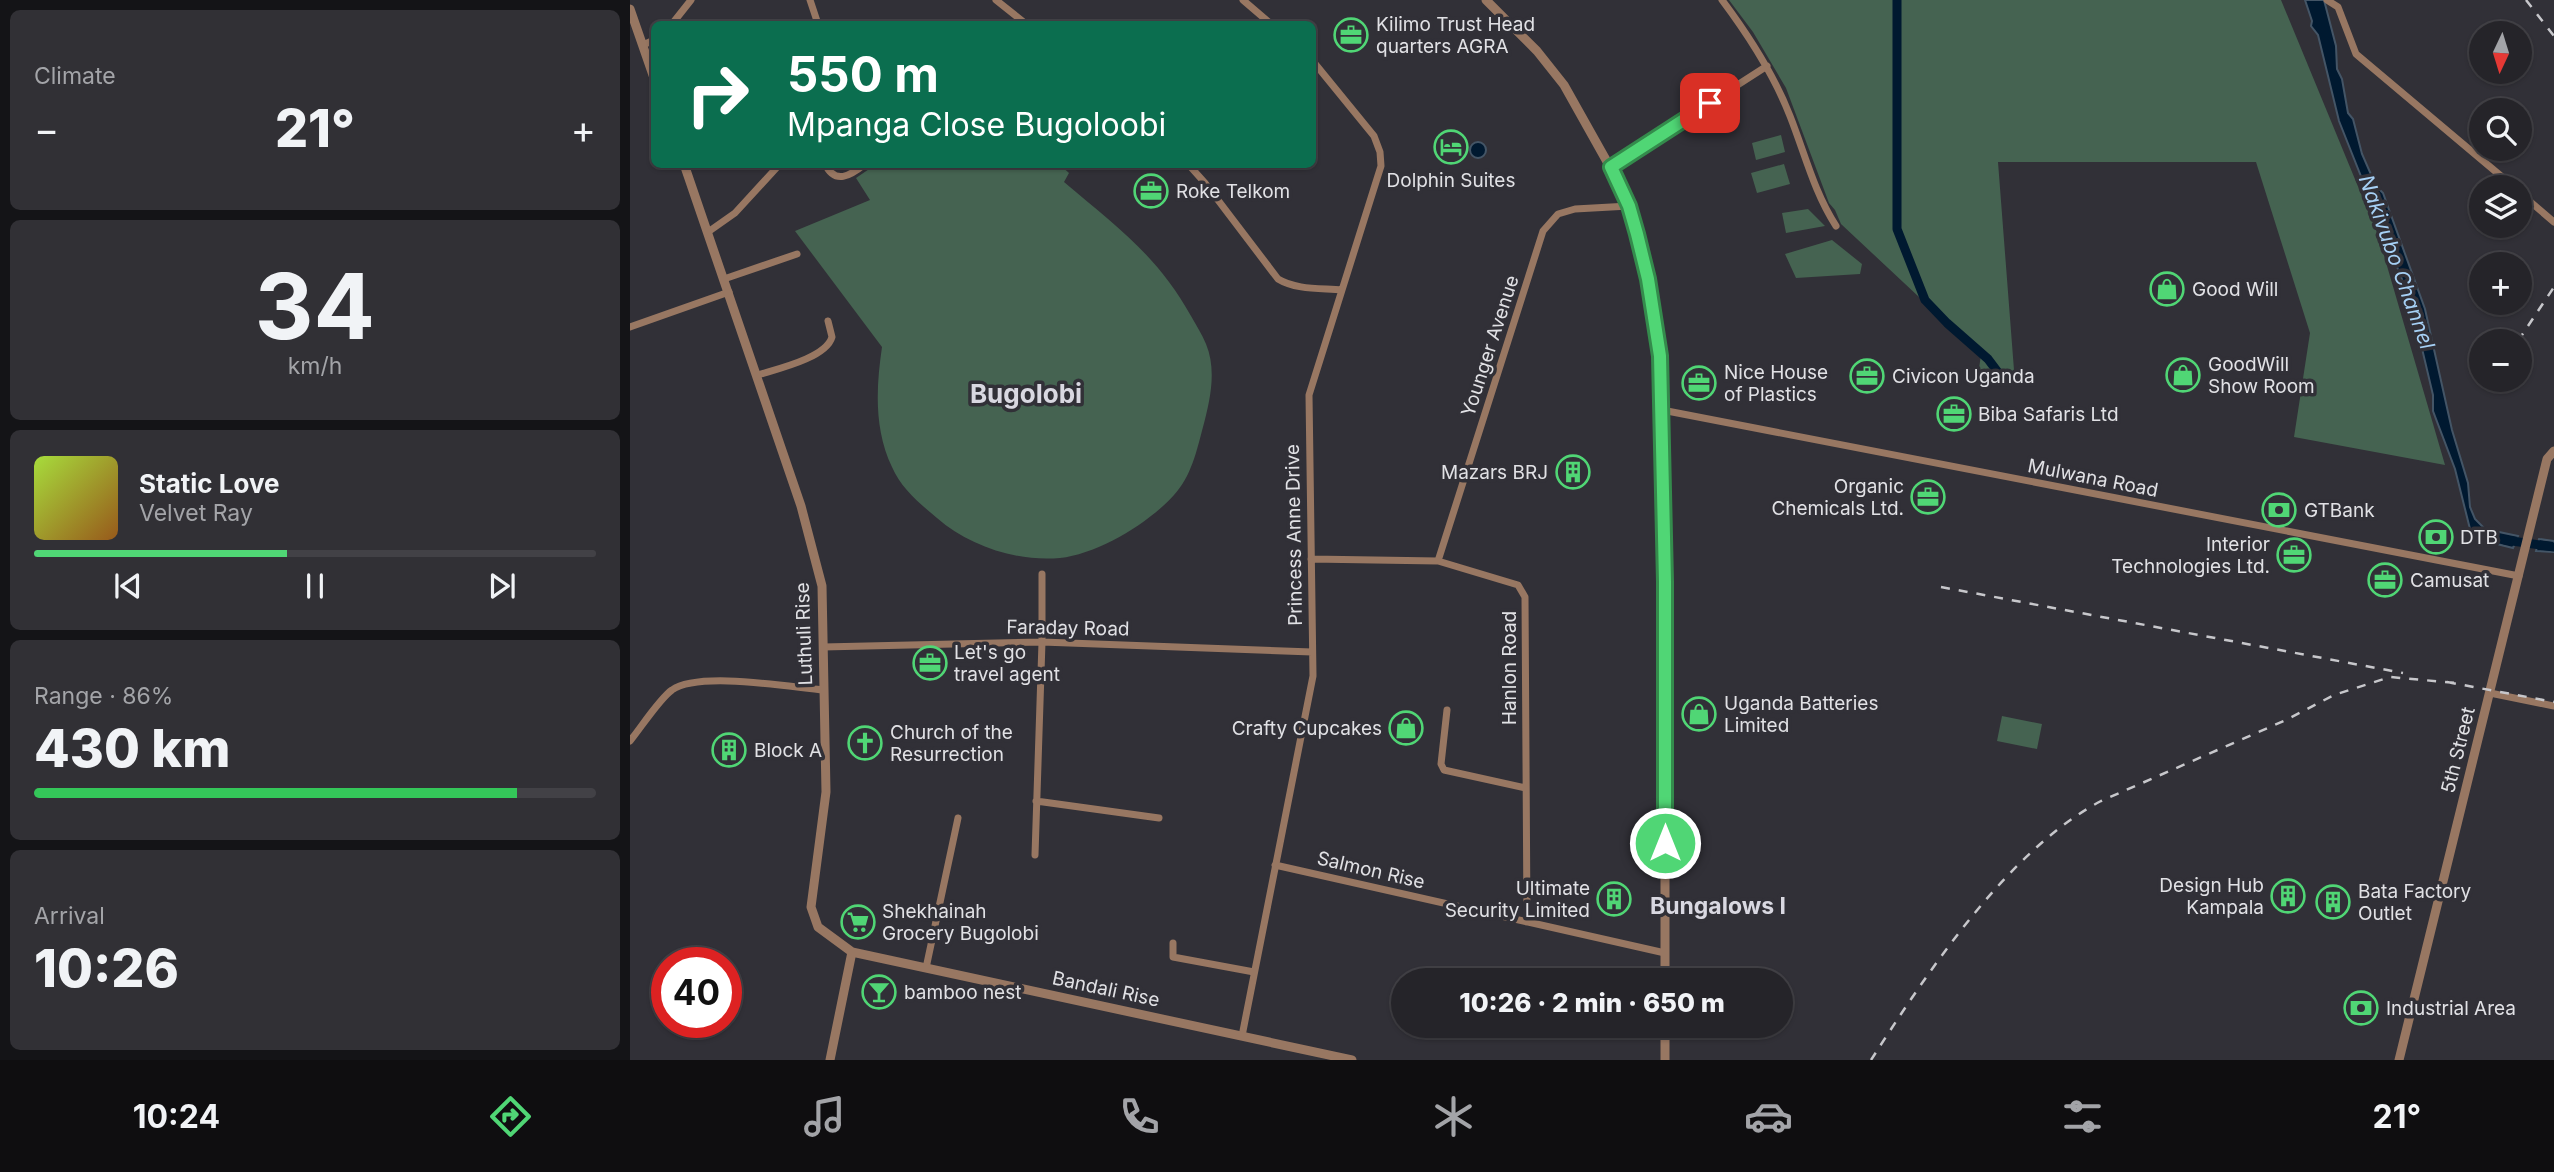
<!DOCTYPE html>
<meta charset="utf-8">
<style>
body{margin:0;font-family:Inter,sans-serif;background:#313035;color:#f1f3f6;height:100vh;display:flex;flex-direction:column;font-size:26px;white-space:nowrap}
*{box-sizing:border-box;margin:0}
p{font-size:23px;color:#a3a4a8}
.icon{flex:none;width:38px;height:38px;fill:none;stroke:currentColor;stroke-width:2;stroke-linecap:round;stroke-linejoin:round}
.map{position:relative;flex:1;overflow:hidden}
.details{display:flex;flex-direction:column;gap:10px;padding:10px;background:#141417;width:630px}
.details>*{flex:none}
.top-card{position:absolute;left:21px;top:21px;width:665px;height:147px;border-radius:10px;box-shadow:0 2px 5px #0004,0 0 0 2px #424146;background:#0b6e4f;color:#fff;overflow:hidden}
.needle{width:46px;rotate:184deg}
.tools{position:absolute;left:1839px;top:21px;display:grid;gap:14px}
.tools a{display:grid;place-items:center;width:63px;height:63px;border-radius:50%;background:#252429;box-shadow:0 2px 5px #0004,0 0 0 2px #424146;font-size:35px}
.speed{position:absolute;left:21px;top:947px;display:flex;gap:14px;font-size:35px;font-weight:700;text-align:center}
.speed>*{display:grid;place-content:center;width:91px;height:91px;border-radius:50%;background:#252429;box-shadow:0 2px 5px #0004,0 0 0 2px #424146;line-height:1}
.speed .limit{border:10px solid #d22;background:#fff;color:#111}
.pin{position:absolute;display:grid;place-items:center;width:60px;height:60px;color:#fff;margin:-30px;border-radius:14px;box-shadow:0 4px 10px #0006}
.me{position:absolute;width:77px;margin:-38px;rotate:0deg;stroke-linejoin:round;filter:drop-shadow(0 0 5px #0008)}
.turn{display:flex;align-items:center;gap:24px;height:147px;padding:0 21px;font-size:32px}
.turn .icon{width:91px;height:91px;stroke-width:2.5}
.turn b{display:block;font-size:49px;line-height:60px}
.big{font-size:52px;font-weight:800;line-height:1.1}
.details .card{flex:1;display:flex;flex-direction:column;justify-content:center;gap:10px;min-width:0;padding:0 24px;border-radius:10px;background:#313035}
.details .dial{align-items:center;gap:0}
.dial b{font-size:91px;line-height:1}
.song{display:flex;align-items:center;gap:21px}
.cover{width:84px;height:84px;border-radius:10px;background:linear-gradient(135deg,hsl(80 70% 55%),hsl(30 70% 35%))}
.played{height:7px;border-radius:4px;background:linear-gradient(90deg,#50d675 45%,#424146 45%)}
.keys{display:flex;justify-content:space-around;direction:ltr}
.heat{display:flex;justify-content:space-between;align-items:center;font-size:38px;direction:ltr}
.charge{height:10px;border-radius:5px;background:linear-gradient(90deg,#34c759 86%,#424146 0)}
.trip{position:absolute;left:761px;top:968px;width:402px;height:70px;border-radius:35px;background:#252429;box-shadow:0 2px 5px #0004,0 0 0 2px #424146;font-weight:800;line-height:70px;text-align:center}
.tab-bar{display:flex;height:112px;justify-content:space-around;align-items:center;background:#0f0e10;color:#a3a4a8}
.tab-bar .icon{width:49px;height:49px}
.tab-bar .current{color:#50d675}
.tab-bar b{font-size:32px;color:#f1f3f6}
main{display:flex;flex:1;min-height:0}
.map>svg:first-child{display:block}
.green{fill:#456351}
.water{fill:#001930;stroke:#456;stroke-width:2}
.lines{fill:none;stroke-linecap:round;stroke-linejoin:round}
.canal{stroke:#001930;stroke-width:9}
.minor{stroke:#987762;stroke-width:7}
.tertiary{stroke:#987762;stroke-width:9}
.rail{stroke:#c7c7cb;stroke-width:2.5;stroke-dasharray:9 9;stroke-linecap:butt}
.route-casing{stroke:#348b4c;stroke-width:18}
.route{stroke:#50d675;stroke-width:12}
.labels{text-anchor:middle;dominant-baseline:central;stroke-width:7;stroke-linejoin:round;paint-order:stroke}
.poi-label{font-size:19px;fill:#e1e1e5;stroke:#313037;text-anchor:start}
.street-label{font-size:19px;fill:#e1e1e5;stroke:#313037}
.water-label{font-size:21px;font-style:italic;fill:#a6d0f5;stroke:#313037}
.quarter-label{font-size:23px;font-weight:bold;fill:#d9d8e1;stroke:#313037}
.district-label{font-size:26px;font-weight:bold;fill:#d9d8e1;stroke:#313037}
</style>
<main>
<section class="details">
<div class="card"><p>Climate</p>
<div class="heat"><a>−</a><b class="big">21°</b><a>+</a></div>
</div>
<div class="card dial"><b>34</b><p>km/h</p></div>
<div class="card">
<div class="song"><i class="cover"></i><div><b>Static Love</b><p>Velvet Ray</p></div></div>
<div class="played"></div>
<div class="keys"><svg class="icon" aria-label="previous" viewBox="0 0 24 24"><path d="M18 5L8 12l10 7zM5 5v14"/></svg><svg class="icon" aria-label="pause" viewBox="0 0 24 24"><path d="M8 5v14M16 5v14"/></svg><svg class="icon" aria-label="next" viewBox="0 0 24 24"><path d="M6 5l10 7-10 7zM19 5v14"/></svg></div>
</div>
<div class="card"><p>Range · 86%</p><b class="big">430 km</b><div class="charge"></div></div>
<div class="card"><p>Arrival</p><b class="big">10:26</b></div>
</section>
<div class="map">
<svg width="1924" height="1060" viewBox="0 0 1924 1060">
<rect width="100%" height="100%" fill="#313037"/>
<path class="green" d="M1099,0H1651L1748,235L1815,465L1664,437L1680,333L1626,162H1368L1385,383L1348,375L1351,355L1211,224L1205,210L1199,203L1156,88L1123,32Z
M1151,135L1155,152L1126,160L1122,143Z
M1154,164L1160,184L1127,193L1121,173Z
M245,165H430L439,173L434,182C486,226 527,255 561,316C566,325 572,334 576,344C587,370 580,401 573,427C567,450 561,477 544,495C519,523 468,554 430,558C387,562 339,546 307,518C289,503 271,488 262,467C244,429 246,388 252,347L165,231L240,200L226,178Z
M1178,209L1195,226L1156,233L1152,213Z
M1202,240L1232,264L1230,274L1166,278L1155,254Z
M1372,716L1412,724L1407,749L1367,741Z"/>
<path class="water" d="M1675,0H1694L1706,46L1707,69L1712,79L1718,113L1723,119L1732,154L1746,186L1753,193L1795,309L1822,430L1838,483L1840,507L1845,519L1855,529L1888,536L1883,548L1867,544L1840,529L1825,469L1803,411V395L1781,302L1709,121L1688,35L1681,26L1682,21Z
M840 150a8 8 0 1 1 16 0a8 8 0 1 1-16 0Z
M1909,539L1924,541V552L1906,551Z"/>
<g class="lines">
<path class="canal" d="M1267,0V229L1295,300L1317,323L1358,359L1373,379
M1875,540L1924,547"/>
<path class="minor" d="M180,0L188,24
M366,0L396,24
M613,0L641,24
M1092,0C1119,36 1144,75 1160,116C1175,154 1184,192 1206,226
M1697,0L1708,7L1726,54L1884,187
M42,24L61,0
M13,45L24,40
M195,164C205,185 220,176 235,164
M558,164L575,183L648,279C666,290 691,288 712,290
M980,167L1137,66
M1890,193L1924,222
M78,232L105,213L150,164
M94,279L167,254
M0,327L99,292
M128,375C147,369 196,358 202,337L198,321
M1032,410L1889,576
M681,559L808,561L888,585L895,597L897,922
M808,561L913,231L928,214L945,209L999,206
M193,647L412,642L682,652
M1860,693L1924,706
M817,710L811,764L814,770L896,788
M0,741C10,729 30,698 42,690C69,671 159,687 194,690
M406,801L529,818
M405,855L412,642V574
M645,865L1035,953
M543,943V957L624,972
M296,968L328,818
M612,1036L683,676L679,395L751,166L750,152L744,136L682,60"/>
<path class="tertiary" d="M856,0L907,51L934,85L980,167L999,206L1018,279L1030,356L1032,410L1035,582V980
M0,9L24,78
M54,164L171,506L192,586L196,792L181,907L188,927L222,952L200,1060
M222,952L722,1060
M1035,1026V1060
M1769,1060L1917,459L1924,451"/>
<path class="rail" d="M1896,0L1924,36
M1888,341L1924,287
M1852,383L1855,380
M1311,587L1773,673
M1817,682L1924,702
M1241,1060C1297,973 1378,850 1471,801L1656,720L1704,695L1760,677L1826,683"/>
</g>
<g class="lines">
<defs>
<path id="route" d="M1035,843V582L1030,356L1018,279L1007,234L999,206L981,167L1080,103"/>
</defs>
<use href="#route" class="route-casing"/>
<use href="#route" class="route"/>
</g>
<defs>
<symbol id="office-ring" viewBox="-11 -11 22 22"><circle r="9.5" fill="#313037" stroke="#50d675" stroke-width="1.5"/><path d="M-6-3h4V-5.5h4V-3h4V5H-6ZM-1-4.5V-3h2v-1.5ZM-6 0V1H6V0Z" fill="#50d675"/></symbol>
<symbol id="hotel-ring" viewBox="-11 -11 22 22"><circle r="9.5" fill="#313037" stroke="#50d675" stroke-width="1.5"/><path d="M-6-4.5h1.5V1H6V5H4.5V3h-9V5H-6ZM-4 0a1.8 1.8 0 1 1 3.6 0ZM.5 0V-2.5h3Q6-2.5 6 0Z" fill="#50d675"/></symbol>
<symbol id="shop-ring" viewBox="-11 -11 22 22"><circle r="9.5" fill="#313037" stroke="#50d675" stroke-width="1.5"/><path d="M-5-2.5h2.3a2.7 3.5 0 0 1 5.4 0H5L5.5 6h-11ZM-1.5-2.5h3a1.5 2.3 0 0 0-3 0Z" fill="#50d675"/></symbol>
<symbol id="building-ring" viewBox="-11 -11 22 22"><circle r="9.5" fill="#313037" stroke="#50d675" stroke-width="1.5"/><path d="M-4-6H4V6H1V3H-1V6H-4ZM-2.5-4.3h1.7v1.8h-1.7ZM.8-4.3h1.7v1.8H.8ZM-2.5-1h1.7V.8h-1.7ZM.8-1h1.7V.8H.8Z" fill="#50d675"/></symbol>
<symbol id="bank-ring" viewBox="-11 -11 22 22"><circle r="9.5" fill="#313037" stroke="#50d675" stroke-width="1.5"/><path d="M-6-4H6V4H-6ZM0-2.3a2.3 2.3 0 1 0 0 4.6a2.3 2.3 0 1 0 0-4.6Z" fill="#50d675"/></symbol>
<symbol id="church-ring" viewBox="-11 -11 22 22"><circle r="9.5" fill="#313037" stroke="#50d675" stroke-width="1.5"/><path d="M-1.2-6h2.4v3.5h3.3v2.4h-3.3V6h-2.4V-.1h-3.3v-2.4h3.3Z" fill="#50d675"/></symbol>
<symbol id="supermarket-ring" viewBox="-11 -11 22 22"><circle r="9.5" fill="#313037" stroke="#50d675" stroke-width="1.5"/><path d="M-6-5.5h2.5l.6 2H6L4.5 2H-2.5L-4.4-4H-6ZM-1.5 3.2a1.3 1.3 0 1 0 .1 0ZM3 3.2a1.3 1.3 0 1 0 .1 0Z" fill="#50d675"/></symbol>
<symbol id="bar-ring" viewBox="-11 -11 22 22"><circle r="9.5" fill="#313037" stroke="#50d675" stroke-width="1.5"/><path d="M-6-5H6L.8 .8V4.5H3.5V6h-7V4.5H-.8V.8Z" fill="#50d675"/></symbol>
</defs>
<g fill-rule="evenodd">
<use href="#office-ring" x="702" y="16" width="38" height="38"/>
<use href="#hotel-ring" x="802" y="128" width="38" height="38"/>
<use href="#office-ring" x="502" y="172" width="38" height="38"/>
<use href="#shop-ring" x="1518" y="270" width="38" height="38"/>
<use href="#shop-ring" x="1534" y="356" width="38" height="38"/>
<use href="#office-ring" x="1218" y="357" width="38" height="38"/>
<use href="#office-ring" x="1050" y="364" width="38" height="38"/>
<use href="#office-ring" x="1305" y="395" width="38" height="38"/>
<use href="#building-ring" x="924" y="453" width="38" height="38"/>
<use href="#office-ring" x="1279" y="478" width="38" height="38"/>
<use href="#bank-ring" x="1630" y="491" width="38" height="38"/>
<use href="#bank-ring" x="1787" y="518" width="38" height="38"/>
<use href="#office-ring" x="1645" y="536" width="38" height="38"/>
<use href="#office-ring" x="1736" y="561" width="38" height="38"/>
<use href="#office-ring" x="281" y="644" width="38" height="38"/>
<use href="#shop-ring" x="1050" y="695" width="38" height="38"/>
<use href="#shop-ring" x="757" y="709" width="38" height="38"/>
<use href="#church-ring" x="216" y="724" width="38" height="38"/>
<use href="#building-ring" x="80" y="731" width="38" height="38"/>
<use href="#building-ring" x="1639" y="877" width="38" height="38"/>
<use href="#building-ring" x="965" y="880" width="38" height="38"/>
<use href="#building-ring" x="1684" y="883" width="38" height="38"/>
<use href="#supermarket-ring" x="209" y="903" width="38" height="38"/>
<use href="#bar-ring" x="230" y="973" width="38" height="38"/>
<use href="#bank-ring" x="1712" y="989" width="38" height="38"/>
</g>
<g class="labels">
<g class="poi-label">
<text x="746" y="24">Kilimo Trust Head<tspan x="746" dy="22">quarters AGRA</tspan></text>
<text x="821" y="180" text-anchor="middle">Dolphin Suites</text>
<text x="546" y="191">Roke Telkom</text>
<text x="1562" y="289">Good Will</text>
<text x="1578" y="364">GoodWill<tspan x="1578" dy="22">Show Room</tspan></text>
<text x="1094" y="372">Nice House<tspan x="1094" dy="22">of Plastics</tspan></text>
<text x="1262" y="376">Civicon Uganda</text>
<text x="1348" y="414">Biba Safaris Ltd</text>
<text x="918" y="472" text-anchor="end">Mazars BRJ</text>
<text x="1274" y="486" text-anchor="end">Organic<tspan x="1274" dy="22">Chemicals Ltd.</tspan></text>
<text x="1674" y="510">GTBank</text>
<text x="1830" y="537">DTB</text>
<text x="1640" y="544" text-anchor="end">Interior<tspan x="1640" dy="22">Technologies Ltd.</tspan></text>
<text x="1780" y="580">Camusat</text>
<text x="324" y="652">Let's go<tspan x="324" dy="22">travel agent</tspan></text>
<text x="1094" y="703">Uganda Batteries<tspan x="1094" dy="22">Limited</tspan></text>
<text x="752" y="728" text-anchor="end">Crafty Cupcakes</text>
<text x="260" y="732">Church of the<tspan x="260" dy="22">Resurrection</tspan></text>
<text x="124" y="750">Block A</text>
<text x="1634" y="885" text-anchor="end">Design Hub<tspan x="1634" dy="22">Kampala</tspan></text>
<text x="960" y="888" text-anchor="end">Ultimate<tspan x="960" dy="22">Security Limited</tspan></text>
<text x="1728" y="891">Bata Factory<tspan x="1728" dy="22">Outlet</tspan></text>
<text x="252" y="911">Shekhainah<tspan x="252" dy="22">Grocery Bugolobi</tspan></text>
<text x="274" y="992">bamboo nest</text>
<text x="1756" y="1008">Industrial Area</text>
</g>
<g class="street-label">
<text transform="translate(860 346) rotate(-72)">Younger Avenue</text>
<text transform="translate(1463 478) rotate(11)">Mulwana Road</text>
<text transform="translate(664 535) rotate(-91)">Princess Anne Drive</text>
<text transform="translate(438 628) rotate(1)">Faraday Road</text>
<text transform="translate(174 634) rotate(-92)">Luthuli Rise</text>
<text transform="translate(879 668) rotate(-90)">Hanlon Road</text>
<text transform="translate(1828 750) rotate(-76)">5th Street</text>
<text transform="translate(741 870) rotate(13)">Salmon Rise</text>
<text transform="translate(476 989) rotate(12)">Bandali Rise</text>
</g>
<g class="water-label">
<text transform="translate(1767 262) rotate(70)">Nakivubo Channel</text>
</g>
<g class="quarter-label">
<text x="1088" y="906">Bungalows I</text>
</g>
<g class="district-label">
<text x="396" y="393">Bugolobi</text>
</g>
</g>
</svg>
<div class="tools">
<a><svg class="needle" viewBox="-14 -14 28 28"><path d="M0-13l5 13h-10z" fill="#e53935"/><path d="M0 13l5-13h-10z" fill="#a3a4a8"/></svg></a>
<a><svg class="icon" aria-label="search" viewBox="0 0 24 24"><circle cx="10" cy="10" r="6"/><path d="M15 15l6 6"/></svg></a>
<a><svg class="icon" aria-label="layers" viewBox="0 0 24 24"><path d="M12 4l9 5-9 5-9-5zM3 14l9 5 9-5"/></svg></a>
<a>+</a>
<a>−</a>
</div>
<div class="speed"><div class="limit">40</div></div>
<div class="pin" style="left:1080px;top:103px;background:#d93025"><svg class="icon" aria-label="arrive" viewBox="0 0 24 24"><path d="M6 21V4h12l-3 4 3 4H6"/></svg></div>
<svg class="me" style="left:1035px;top:843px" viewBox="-20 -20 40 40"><circle r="17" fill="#50d675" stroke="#fff" stroke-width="3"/><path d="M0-11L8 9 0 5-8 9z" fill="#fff"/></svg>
<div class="trip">10:26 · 2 min · 650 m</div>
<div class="top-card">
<div class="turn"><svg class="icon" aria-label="right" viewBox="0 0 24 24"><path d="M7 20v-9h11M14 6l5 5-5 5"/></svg><div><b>550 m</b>Mpanga Close Bugoloobi</div></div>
</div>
</div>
</main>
<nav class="tab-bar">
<b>10:24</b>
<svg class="icon current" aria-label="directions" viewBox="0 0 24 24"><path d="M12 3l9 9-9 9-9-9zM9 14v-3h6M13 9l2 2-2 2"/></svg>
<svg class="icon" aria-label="music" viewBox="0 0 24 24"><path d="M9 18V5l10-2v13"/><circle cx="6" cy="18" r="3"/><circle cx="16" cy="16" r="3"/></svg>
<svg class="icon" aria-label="phone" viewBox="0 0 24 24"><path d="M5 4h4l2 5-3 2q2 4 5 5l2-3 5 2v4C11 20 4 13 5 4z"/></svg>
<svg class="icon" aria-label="climate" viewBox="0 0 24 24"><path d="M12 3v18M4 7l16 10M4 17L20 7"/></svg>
<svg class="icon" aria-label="car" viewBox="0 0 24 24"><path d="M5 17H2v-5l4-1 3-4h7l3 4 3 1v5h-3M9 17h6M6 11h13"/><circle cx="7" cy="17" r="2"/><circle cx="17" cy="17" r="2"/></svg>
<svg class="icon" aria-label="filters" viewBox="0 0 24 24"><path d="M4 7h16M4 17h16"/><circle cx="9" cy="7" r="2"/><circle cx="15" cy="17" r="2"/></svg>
<b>21°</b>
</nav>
